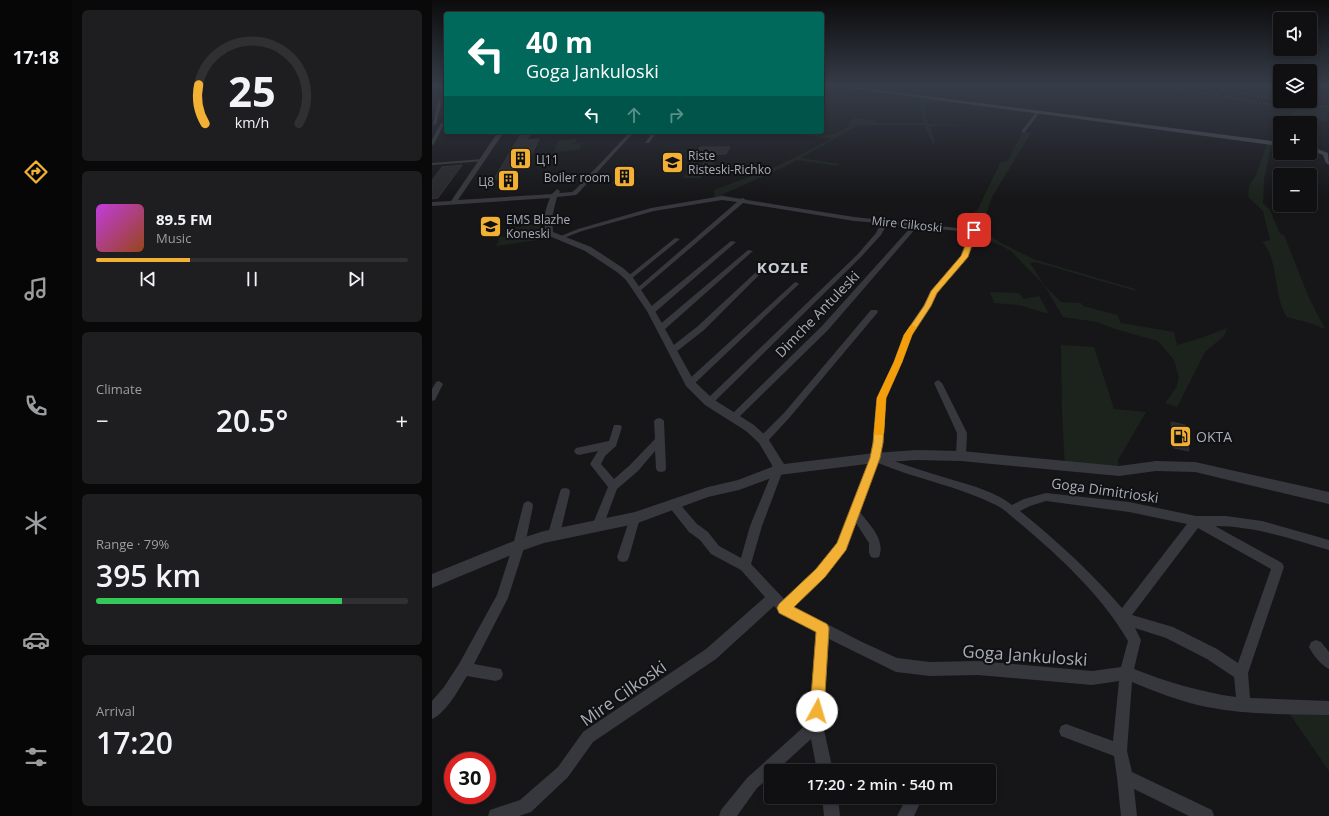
<!DOCTYPE html>
<meta charset="utf-8">
<style>
body{margin:0;font-family:"Open Sans",sans-serif;background:#1e1e20;color:#f1f3f6;height:100vh;display:flex;flex-direction:column;font-size:15px;white-space:nowrap}
*{box-sizing:border-box;margin:0}
p{font-size:13px;color:#9c9d9f}
.icon{flex:none;width:22px;height:22px;fill:none;stroke:currentColor;stroke-width:2;stroke-linecap:round;stroke-linejoin:round}
.map{position:relative;flex:1;overflow:hidden}
.panel{display:flex;flex-direction:column;gap:10px;padding:10px;background:#09090a;width:360px}
.panel>*{flex:none}
.hud{position:absolute;left:12px;top:12px;width:380px;height:122px;border-radius:4px;box-shadow:0 2px 6px #0003,0 0 0 1px #303032;background:#00695c;color:#fff;overflow:hidden}
.buttons{position:absolute;left:841px;top:12px;display:grid;gap:8px}
.buttons a{display:grid;place-items:center;width:44px;height:44px;border-radius:4px;background:#101012;box-shadow:0 2px 6px #0003,0 0 0 1px #303032;font-size:20px}
.speed{position:absolute;left:12px;top:752px;display:flex;gap:8px;font-size:20px;font-weight:700;text-align:center}
.speed>*{display:grid;place-content:center;width:52px;height:52px;border-radius:50%;background:#101012;box-shadow:0 2px 6px #0003,0 0 0 1px #303032;line-height:1}
.speed .limit{border:6px solid #d22;background:#fff;color:#111}
.pin{position:absolute;display:grid;place-items:center;width:34px;height:34px;color:#fff;margin:-17px;border-radius:8px;box-shadow:0 2px 6px #0006}
.me{position:absolute;width:44px;margin:-22px;rotate:6deg;stroke-linejoin:round;filter:drop-shadow(0 0 3px #0008)}
.turn{display:flex;align-items:center;gap:14px;height:84px;padding:0 16px;font-size:18px}
.turn .icon{width:52px;height:52px;stroke-width:2.5}
.turn b{display:block;font-size:28px;line-height:34px}
.lanes{display:flex;align-items:center;height:38px;padding:0 16px;background:#0003;justify-content:center;gap:20px;direction:ltr}
.lanes .off{opacity:.35}
.big{font-size:30px;font-weight:600;line-height:1.1}
.panel .card{flex:1;display:flex;flex-direction:column;justify-content:center;gap:6px;min-width:0;padding:0 14px;border-radius:6px;background:#1e1e20}
.panel .dial{align-items:center;gap:0}
.dial svg{height:104px;overflow:visible;fill:none;stroke:#303032;stroke-width:7;stroke-linecap:round;text-anchor:middle}
.dial text{fill:#f1f3f6;stroke:none}
.song{display:flex;align-items:center;gap:12px}
.cover{width:48px;height:48px;border-radius:6px;background:linear-gradient(135deg,hsl(290 70% 55%),hsl(20 70% 35%))}
.played{height:4px;border-radius:2px;background:linear-gradient(90deg,#f2b134 30%,#303032 30%)}
.keys{display:flex;justify-content:space-around;direction:ltr}
.heat{display:flex;justify-content:space-between;align-items:center;font-size:22px;direction:ltr}
.charge{height:6px;border-radius:3px;background:linear-gradient(90deg,#34c759 79%,#303032 0)}
.trip{position:absolute;left:332px;top:764px;width:232px;height:40px;border-radius:4px;background:#101012;box-shadow:0 2px 6px #0003,0 0 0 1px #303032;font-weight:600;line-height:40px;text-align:center}
main{display:flex;flex:1;min-height:0}
.dock{display:flex;flex-direction:column;width:72px;justify-content:space-around;align-items:center;background:#060607;color:#9c9d9f}
.dock .icon{width:28px;height:28px}
.dock .active{color:#f2b134}
.dock b{font-size:18px;color:#f1f3f6}
.map>svg:first-child{display:block}
.green{fill:#1c231d}
.building{fill:#29292c;stroke:#303034}
.lines{fill:none;stroke-linecap:round;stroke-linejoin:round}
.minor{fill:#37383d;fill-rule:evenodd}
.tertiary{fill:#37383d;fill-rule:evenodd}
.secondary{fill:#45474d;fill-rule:evenodd}
.rail{stroke:#4a4c52;stroke-width:1;stroke-dasharray:2 2;stroke-linecap:butt}
.route{fill:#f2b134;stroke:#9d7322}
.slow{fill:#f59e0b}
.labels{text-anchor:middle;dominant-baseline:central;stroke-width:4;stroke-linejoin:round;paint-order:stroke}
.far-poi-label{font-size:12px;fill:#a8adb8;stroke:#111113;text-anchor:start}
.far-street-label{font-size:12px;fill:#a8adb8;stroke:#111113}
.street-label{font-size:14px;fill:#a8adb8;stroke:#111113}
.poi-label{font-size:14px;fill:#a8adb8;stroke:#111113;text-anchor:start}
.far-district-label{font-size:15px;font-weight:bold;letter-spacing:1px;fill:#c9ccd4;stroke:#111113}
.near-street-label{font-size:17px;fill:#a8adb8;stroke:#111113}
</style>
<main>
<nav class="dock">
<b>17:18</b>
<svg class="icon active" aria-label="directions" viewBox="0 0 24 24"><path d="M12 3l9 9-9 9-9-9zM9 14v-3h6M13 9l2 2-2 2"/></svg>
<svg class="icon" aria-label="music" viewBox="0 0 24 24"><path d="M9 18V5l10-2v13"/><circle cx="6" cy="18" r="3"/><circle cx="16" cy="16" r="3"/></svg>
<svg class="icon" aria-label="phone" viewBox="0 0 24 24"><path d="M5 4h4l2 5-3 2q2 4 5 5l2-3 5 2v4C11 20 4 13 5 4z"/></svg>
<svg class="icon" aria-label="climate" viewBox="0 0 24 24"><path d="M12 3v18M4 7l16 10M4 17L20 7"/></svg>
<svg class="icon" aria-label="car" viewBox="0 0 24 24"><path d="M5 17H2v-5l4-1 3-4h7l3 4 3 1v5h-3M9 17h6M6 11h13"/><circle cx="7" cy="17" r="2"/><circle cx="17" cy="17" r="2"/></svg>
<svg class="icon" aria-label="filters" viewBox="0 0 24 24"><path d="M4 7h16M4 17h16"/><circle cx="9" cy="7" r="2"/><circle cx="15" cy="17" r="2"/></svg>
</nav>
<section class="panel">
<div class="card dial"><svg viewBox="0 0 100 80">
<path d="M14 69A42 42 0 1 1 86 69"/>
<path d="M14 69A42 42 0 0 1 9 39" stroke="#f2b134"/>
<text x="50" y="56" font-size="32" font-weight="700">25</text>
<text x="50" y="72" font-size="11">km/h</text>
</svg></div>
<div class="card">
<div class="song"><i class="cover"></i><div><b>89.5 FM</b><p>Music</p></div></div>
<div class="played"></div>
<div class="keys"><svg class="icon" aria-label="previous" viewBox="0 0 24 24"><path d="M18 5L8 12l10 7zM5 5v14"/></svg><svg class="icon" aria-label="pause" viewBox="0 0 24 24"><path d="M8 5v14M16 5v14"/></svg><svg class="icon" aria-label="next" viewBox="0 0 24 24"><path d="M6 5l10 7-10 7zM19 5v14"/></svg></div>
</div>
<div class="card"><p>Climate</p>
<div class="heat"><a>−</a><b class="big">20.5°</b><a>+</a></div>
</div>
<div class="card"><p>Range · 79%</p><b class="big">395 km</b><div class="charge"></div></div>
<div class="card"><p>Arrival</p><b class="big">17:20</b></div>
</section>
<div class="map">
<svg width="897" height="816" viewBox="0 0 897 816">
<rect width="100%" height="100%" fill="#161618"/>
<path class="green" d="M497,98L606,112L604,114L548,106L494,101L492,104L496,124L553,125L506,126L498,127L503,140L501,145L492,125H427L369,158L408,164L406,166L365,160L352,167L289,195L341,204L337,206L283,199L282,190L339,169L400,139L372,135L375,132C396,134 398,140 418,124L415,122L422,118L444,121L445,123H491L488,102L489,99Z
M857,101L897,107L895,122L857,116L867,106L875,104Z
M591,131L599,133L560,197L549,229L569,243L601,259L703,289L704,291L603,262L598,263L612,285L629,302L649,303L651,306L685,315L689,323L742,332L745,345L772,337L795,328L792,336L773,352L745,407L733,403L744,388L747,378L742,360L726,341L683,329L665,322L631,317L612,285L579,251L570,246L548,237L528,268L517,279L506,294L501,293L532,257L542,231L536,219L546,209L568,163L576,160Z
M144,139V142L138,144L149,143L147,150L122,152L126,141Z
M836,142H840L832,179L831,203L838,210L848,234L852,235L877,298L893,329L878,323L855,317C842,300 846,255 830,242L838,240L831,211L816,197L817,185L823,177Z
M273,158H284L281,165H272L276,166L269,178H251L258,166H269Z
M110,223L105,240L64,246L68,237L75,236L79,228Z
M558,292L587,293L592,299L607,296L617,314L587,305L562,303Z
M629,345L662,347L682,409L714,412L686,460L687,471L633,467L630,413Z
M853,707L897,708V771Z"/>
<path class="building" d="M90,132H99L95,140L107,139L99,156L95,161L85,162L78,178L62,179Z
M268,147H298L294,154L263,155Z
M30,165L6,198L0,199V180L10,167Z
M188,173H202L195,183H181Z
M739,422L753,425L757,451L742,448Z"/>
<g class="lines">
<path class="minor" d="M8,100L10,101L4,124L1,125L6,101Z
M605,111L608,112L593,132H589Z
M9,123L12,124L2,144L0,145V140Z
M68,132H82L69,134L67,133Z
M198,132H202L148,191H144V189Z
M221,132H225L217,143H213Z
M51,159H53V161L0,165V163Z
M290,196L309,199L311,198L314,200L422,217L544,230L545,231L535,257L504,294L499,306L480,335L470,363L454,397L451,443L448,456C472,465 497,473 521,480C541,486 564,492 580,505L592,499L614,493L697,502L764,516H794L830,521L897,540V550C860,539 822,526 783,526L850,563L852,567L816,673L818,698L897,701V715C857,714 815,715 775,707C750,702 724,692 700,682L695,751L700,772L780,810L782,816H757L702,789L705,816H689L685,777L682,756L629,736L627,731L629,726L634,724L681,741L687,681L660,685L546,675L498,676L464,672L397,639L391,725L401,771H385L379,739L344,771H339V776L325,788L305,816H287L289,810L315,778L377,722L384,632L348,612L342,606L284,659L161,742L136,777L99,812L87,816H56L58,810L88,800L126,767L151,732L274,649L333,597L309,570L279,554L268,540L257,532L238,508L237,505L238,502L242,500L246,502L265,524L276,532L287,546L309,558L318,526L341,470L342,467L346,466L350,467L351,470L330,526L319,564L352,599L385,569L406,543L438,458L441,443L446,397L462,363L472,335L491,306L499,292L529,256L538,232L485,227L396,330L304,420H298L296,418L298,416L390,326L479,227L455,224L449,235L429,257L280,404L277,405L273,402L274,400L425,255L444,233L449,223L422,221L311,203L208,291H204V289L305,202L290,200L222,211L150,231L129,239L124,238L146,229L219,208ZM446,463C484,479 526,486 564,505C573,509 582,519 590,525C629,558 671,597 696,641L689,667L660,671L546,661L498,662L465,658L430,642L362,607L393,577L414,550L424,523L437,543V553L439,557L443,558L447,557C454,540 437,524 428,512ZM614,501L697,512L755,524L690,608C659,572 625,541 588,511L598,506ZM766,528L839,569L806,663L785,649L741,627L700,615ZM703,628L734,638L775,659L802,677L804,697C768,692 735,682 702,669L709,640Z
M243,238L248,239L199,279H195V277Z
M299,241L304,242L222,313H216V309Z
M316,250L321,251L232,330H226V326Z
M325,272L328,274L272,330L244,352H238L237,350L238,348L266,326L323,273Z
M364,282L367,284L366,285L261,385H255L254,383L255,381L362,283Z
M439,310H445L446,312L358,417L334,443H328L326,440L328,437L352,413Z
M506,380L510,383L535,433L534,456L532,459L529,460L526,459L524,456L525,433L502,383Z
M7,381L11,384L3,400L0,401V389L4,382Z
M227,418L230,419L232,421L234,468L233,471L229,472L225,471L224,468L223,451L206,471L185,489L170,529L166,531L162,529L160,526L176,487L158,464L166,451L147,455L144,454L142,451L144,448L177,441L182,425H188L190,427L184,446L173,456L169,464L182,479L198,465L223,439L222,421L224,419Z
M133,488L137,489L138,492L128,534L126,538L122,539L118,538L116,534L128,492L129,489Z
M96,501L100,503L101,506L93,545L76,598L42,664L69,669L71,674L69,679L64,681L35,676C27,689 14,713 0,719V701L12,687L27,664L65,595L81,545L91,506L92,503Z
M203,513L207,515L208,518L197,557L195,561L191,562L187,561L185,557L199,515Z
M884,640L889,642L897,652V669C889,665 881,655 877,647L879,642Z
M390,797H406L408,816H392Z
M475,797H491L482,816H465Z"/>
<path class="tertiary" d="M66,132H72L26,200L120,194L125,189L128,191L127,193L140,192L144,189H148L149,190L144,195L125,197L120,217L121,232L159,247L191,268L200,276L223,311L262,381L281,399L322,425L335,437L352,464L443,453L484,450L529,451L687,466L724,461L763,462L897,492V504L763,472L724,471L687,476L529,461L484,460L443,463L347,475L307,490L276,497L203,524L112,543L89,551L0,588V574L87,539L112,531L203,512L276,487L306,480L340,467V465L327,443L314,431L273,405L254,386L215,311L194,280L185,272L153,251L115,235C110,223 113,209 118,198L0,206V202L19,201Z"/>
<path class="secondary" d="M394,85H408L848,142V146Z
M878,146L896,153L897,165L894,163L891,155L878,150Z"/>
<path class="rail" d="M725,85L846,106
M762,85L848,100
M857,101L897,107"/>
</g>
<linearGradient id="sky" x2="0" y2="1"><stop stop-color="#0c0c0d"/><stop offset="0.43" stop-color="#363c48"/><stop offset="1" stop-color="#363c48" stop-opacity="0"/></linearGradient>
<rect width="897" height="199" fill="url(#sky)"/>
<path class="route" d="M540,229L545,230L536,257L505,293L499,306L480,335L470,362L454,398L451,443L448,458L414,550L393,577L362,607L395,624L397,628L392,711L390,716L385,718L380,716L378,711L384,632L347,613L345,608L347,604L384,569L405,543L438,458L441,443L445,398L462,362L472,335L492,306L499,291L529,256Z"/>
<path class="slow" d="M481,325L484,327L480,335L470,362L454,398L452,433L450,435H444L442,433L445,398L462,362L472,335L478,326Z"/>
<defs>
<symbol id="building-square" viewBox="-11 -11 22 22"><rect x="-9" y="-9" width="18" height="18" rx="4" fill="#f2b134" stroke="#111113"/><path d="M-4-6H4V6H1V3H-1V6H-4ZM-2.5-4.3h1.7v1.8h-1.7ZM.8-4.3h1.7v1.8H.8ZM-2.5-1h1.7V.8h-1.7ZM.8-1h1.7V.8H.8Z" fill="#111"/></symbol>
<symbol id="school-square" viewBox="-11 -11 22 22"><rect x="-9" y="-9" width="18" height="18" rx="4" fill="#f2b134" stroke="#111113"/><path d="M0-5L7-2L0 1L-7-2ZM-4 1L0 2.5L4 1V4Q0 6-4 4Z" fill="#111"/></symbol>
<symbol id="fuel-square" viewBox="-11 -11 22 22"><rect x="-9" y="-9" width="18" height="18" rx="4" fill="#f2b134" stroke="#111113"/><path d="M-5.5-6h7V0h2V4h1.3V-2.5L3-4.5l.8-.8L6-3V5H2.5V1h-1V6h-7ZM-4.2-4.7v3.2H.2V-4.7Z" fill="#111"/></symbol>
</defs>
<g fill-rule="evenodd">
<use href="#building-square" x="76" y="146" width="25" height="25"/>
<use href="#school-square" x="228" y="150" width="25" height="25"/>
<use href="#building-square" x="180" y="164" width="25" height="25"/>
<use href="#building-square" x="64" y="168" width="25" height="25"/>
<use href="#school-square" x="46" y="214" width="25" height="25"/>
<use href="#fuel-square" x="736" y="424" width="25" height="25"/>
</g>
<g class="labels">
<g class="far-poi-label">
<text x="256" y="155">Riste<tspan x="256" dy="14">Risteski-Richko</tspan></text>
<text x="104" y="159">Ц11</text>
<text x="178" y="177" text-anchor="end">Boiler room</text>
<text x="62" y="181" text-anchor="end">Ц8</text>
<text x="74" y="219">EMS Blazhe<tspan x="74" dy="14">Koneski</tspan></text>
</g>
<g class="far-street-label">
<text transform="translate(475 224) rotate(6)">Mire Cilkoski</text>
</g>
<g class="street-label">
<text transform="translate(385 314) rotate(-46)">Dimche Antuleski</text>
<text transform="translate(673 490) rotate(8)">Goga Dimitrioski</text>
</g>
<g class="poi-label">
<text x="764" y="436">OKTA</text>
</g>
<g class="far-district-label">
<text x="351" y="267">KOZLE</text>
</g>
<g class="near-street-label">
<text transform="translate(593 655) rotate(4)">Goga Jankuloski</text>
<text transform="translate(191 693) rotate(-35)">Mire Cilkoski</text>
</g>
</g>
</svg>
<div class="buttons">
<a><svg class="icon" aria-label="sound" viewBox="0 0 24 24"><path d="M4 9h4l5-4v14l-5-4H4zM17 9q2 3 0 6"/></svg></a>
<a><svg class="icon" aria-label="layers" viewBox="0 0 24 24"><path d="M12 4l9 5-9 5-9-5zM3 14l9 5 9-5"/></svg></a>
<a>+</a>
<a>−</a>
</div>
<div class="speed"><div class="limit">30</div></div>
<div class="pin" style="left:542px;top:230px;background:#d93025"><svg class="icon" aria-label="arrive" viewBox="0 0 24 24"><path d="M6 21V4h12l-3 4 3 4H6"/></svg></div>
<svg class="me" style="left:385px;top:711px" viewBox="-20 -20 40 40"><circle r="19" fill="#fff"/><path d="M0-13L10 11 0 6-10 11z" fill="#f2b134"/></svg>
<div class="trip">17:20 · 2 min · 540 m</div>
<div class="hud">
<div class="turn"><svg class="icon" aria-label="left" viewBox="0 0 24 24"><path d="M17 20v-9H6M10 6l-5 5 5 5"/></svg><div><b>40 m</b>Goga Jankuloski</div></div>
<div class="lanes"><svg class="icon" aria-label="left" viewBox="0 0 24 24"><path d="M17 20v-9H6M10 6l-5 5 5 5"/></svg><svg class="icon off" aria-label="ahead" viewBox="0 0 24 24"><path d="M12 20V5M6 11l6-6 6 6"/></svg><svg class="icon off" aria-label="right" viewBox="0 0 24 24"><path d="M7 20v-9h11M14 6l5 5-5 5"/></svg></div>
</div>
</div>
</main>
